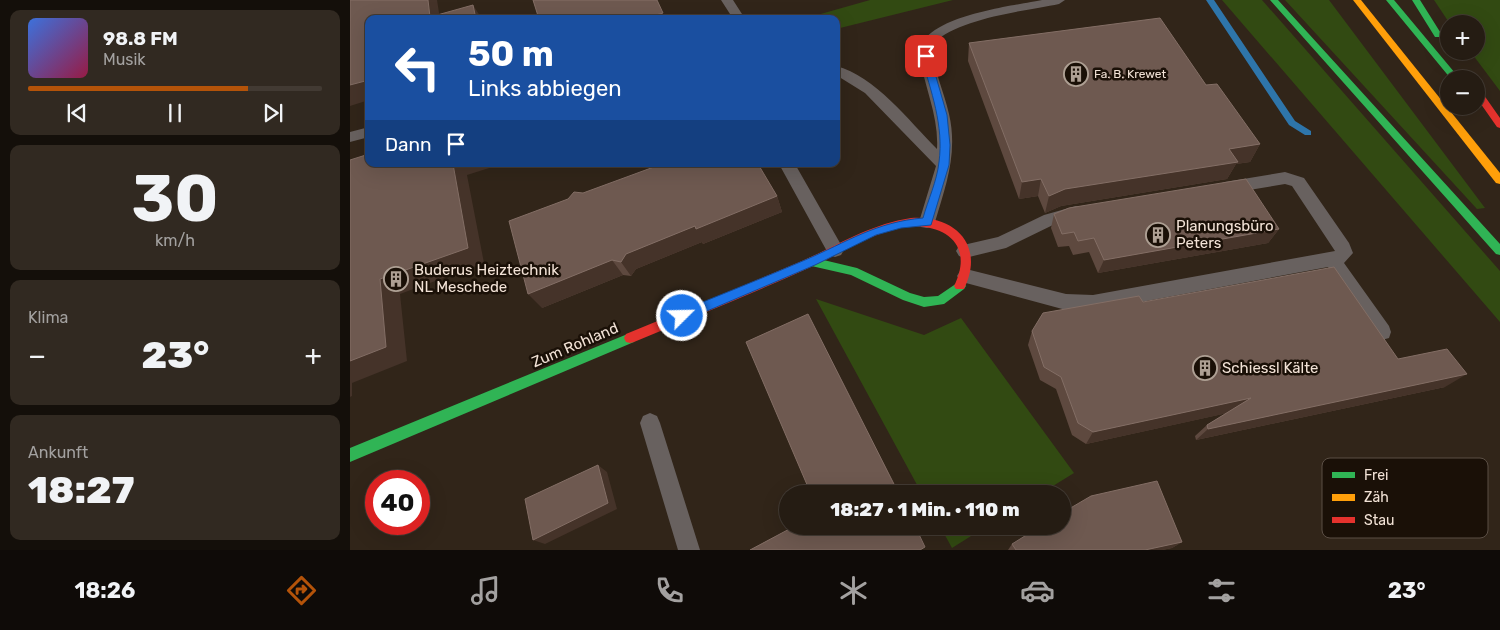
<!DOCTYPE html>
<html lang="de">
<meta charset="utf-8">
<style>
body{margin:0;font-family:Rubik,sans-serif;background:#312921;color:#f1f3f6;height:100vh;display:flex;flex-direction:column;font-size:19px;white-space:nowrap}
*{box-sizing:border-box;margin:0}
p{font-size:16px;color:#a3a1a0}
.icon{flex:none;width:28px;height:28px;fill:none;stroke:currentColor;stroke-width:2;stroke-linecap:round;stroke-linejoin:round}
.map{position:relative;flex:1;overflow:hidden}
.sheet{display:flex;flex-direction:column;gap:10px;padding:10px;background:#140f0a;width:350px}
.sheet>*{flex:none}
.hud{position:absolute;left:15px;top:15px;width:475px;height:152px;border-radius:10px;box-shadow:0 5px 20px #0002,0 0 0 1px #423a33;background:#1a4fa0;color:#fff;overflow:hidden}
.fabs{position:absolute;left:1090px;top:15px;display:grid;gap:10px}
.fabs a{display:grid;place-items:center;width:45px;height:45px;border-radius:50%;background:#251c13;box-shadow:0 5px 20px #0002,0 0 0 1px #423a33;font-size:25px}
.speed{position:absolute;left:15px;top:470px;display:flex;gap:10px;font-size:25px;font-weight:700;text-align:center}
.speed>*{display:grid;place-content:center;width:65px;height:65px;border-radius:50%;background:#251c13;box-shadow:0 5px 20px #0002,0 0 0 1px #423a33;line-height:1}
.speed .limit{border:8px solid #d22;background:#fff;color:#111}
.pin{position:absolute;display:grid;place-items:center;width:42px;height:42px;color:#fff;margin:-21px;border-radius:10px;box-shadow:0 2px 8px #0006}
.me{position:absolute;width:55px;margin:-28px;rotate:67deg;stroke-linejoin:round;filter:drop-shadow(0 0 4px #0008)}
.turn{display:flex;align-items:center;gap:18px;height:105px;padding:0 20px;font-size:22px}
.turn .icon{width:65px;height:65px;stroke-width:2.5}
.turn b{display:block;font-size:35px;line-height:42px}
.then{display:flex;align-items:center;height:48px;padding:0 20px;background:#0003;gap:10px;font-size:19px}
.big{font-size:38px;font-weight:800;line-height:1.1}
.sheet .widget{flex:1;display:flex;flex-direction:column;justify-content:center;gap:8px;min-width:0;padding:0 18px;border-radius:10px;background:#312921}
.sheet .dial{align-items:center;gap:0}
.dial b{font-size:65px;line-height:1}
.song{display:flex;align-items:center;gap:15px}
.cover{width:60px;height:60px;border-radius:8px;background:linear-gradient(135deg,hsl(220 70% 55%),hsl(340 70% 35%))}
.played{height:5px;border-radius:2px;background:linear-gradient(90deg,#b45309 75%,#423a33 75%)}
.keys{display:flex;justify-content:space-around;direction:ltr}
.heat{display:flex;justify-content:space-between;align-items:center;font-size:28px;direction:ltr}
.trip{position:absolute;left:429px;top:485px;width:292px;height:50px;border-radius:25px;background:#251c13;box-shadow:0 5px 20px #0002,0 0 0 1px #423a33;font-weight:800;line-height:50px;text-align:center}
.tabs{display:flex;height:80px;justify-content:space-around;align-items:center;background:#0f0b08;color:#a3a1a0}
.tabs .icon{width:35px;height:35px}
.tabs .selected{color:#b45309}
.tabs b{font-size:22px;color:#f1f3f6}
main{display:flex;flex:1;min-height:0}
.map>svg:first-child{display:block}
.green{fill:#324a12}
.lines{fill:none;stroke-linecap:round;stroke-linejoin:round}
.stream{fill:#2e75aa;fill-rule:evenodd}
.lane{fill:#68615f;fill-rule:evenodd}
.fast{fill:#30b455;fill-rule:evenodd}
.slow{fill:#ff9f0a;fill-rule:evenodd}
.jam{fill:#e5322d;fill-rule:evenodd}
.wall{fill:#5e493f}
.shaded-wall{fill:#453329}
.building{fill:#6e5950;stroke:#836e65}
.route{fill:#1a73e8;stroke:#114b97}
.labels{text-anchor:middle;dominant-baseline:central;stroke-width:5;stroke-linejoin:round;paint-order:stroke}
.far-poi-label{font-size:12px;fill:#f2e2d6;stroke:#1a1007;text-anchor:start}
.poi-label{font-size:15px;fill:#f2e2d6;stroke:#1a1007;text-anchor:start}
.street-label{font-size:15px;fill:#f2e2d6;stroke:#1a1007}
.key{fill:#1a1007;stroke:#5b4f45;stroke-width:1}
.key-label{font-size:14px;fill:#f2e2d6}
</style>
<main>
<section class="sheet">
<div class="widget">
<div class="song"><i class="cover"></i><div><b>98.8 FM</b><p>Musik</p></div></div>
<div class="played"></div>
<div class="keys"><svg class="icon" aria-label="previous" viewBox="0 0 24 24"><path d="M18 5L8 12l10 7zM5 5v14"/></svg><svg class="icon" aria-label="pause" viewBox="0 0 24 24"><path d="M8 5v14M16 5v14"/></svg><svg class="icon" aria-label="next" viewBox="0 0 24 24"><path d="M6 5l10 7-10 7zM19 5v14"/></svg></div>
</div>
<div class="widget dial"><b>30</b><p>km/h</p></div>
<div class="widget"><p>Klima</p>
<div class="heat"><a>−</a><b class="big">23°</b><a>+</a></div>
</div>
<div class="widget"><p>Ankunft</p><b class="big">18:27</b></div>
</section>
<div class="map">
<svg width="1150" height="550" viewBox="0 0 1150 550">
<rect width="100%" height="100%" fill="#312519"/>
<path class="green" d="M520,0H603L486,29V19H453Z
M872,0H912L1150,271V322Z
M935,0H979L1135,208L1127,209Z
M1084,0H1150V91L1120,51H1126V24H1100Z
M466,299L574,335L611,318L724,473L690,494H572Z
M590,526H637L602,548Z"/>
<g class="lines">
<path class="stream" d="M856,0H864L945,121L961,131V135H955L939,125Z"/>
<path class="lane" d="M371,0H383L392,14L391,19H379L380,14Z
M692,0H715L709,4C675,11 609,18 584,43C581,67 594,90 599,114C608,153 596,185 585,222L583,227L577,228L571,227L569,222L586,166L515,93L486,75V66C525,76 559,121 587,149C589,117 575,89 570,58C562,17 664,6 692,0Z
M19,127V137L0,142V132Z
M429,164H445L494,250L491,255L485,257L479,255Z
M935,172L954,178L999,243L1003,253L994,263L1039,326L1041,332L1039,338L1032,340L1025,338L978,267L743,311L716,310L616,283L610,281L607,276L610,271L616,269L716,294L743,295L985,251L942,186L935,184L875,194L869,192L867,188L869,184L875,182Z
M726,206L732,208L734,212L732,216L705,224L656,248L615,258L609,256L606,251L609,246L648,237L694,215Z
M300,413L307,416L310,423L350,550H328L290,423L293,416Z"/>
<path class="fast" d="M920,0H928L1150,244V255L1146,254Z
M1036,0H1044L1110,79H1101Z
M1062,0H1070L1092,35L1091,37H1085Z
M461,257L507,268L560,293L574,297L588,296L610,281L614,283L616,286L614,289L594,304L574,307L553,300L501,275L457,265L455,262L457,259Z
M280,333L284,334L286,338L284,342L0,462V448Z"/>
<path class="slow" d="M1003,0H1011L1150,173V184L1146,183Z"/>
<path class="jam" d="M1126,87L1129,88L1150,118V128L1147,127L1126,97Z
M561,218C606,215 635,246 614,289H606L604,286C627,240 587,219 546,229C516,236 490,254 463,266C404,293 344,317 284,342L280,343L276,342L274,338L276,334C335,310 393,286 452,261C488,245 521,224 561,218Z"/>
</g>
<path class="wall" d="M619,43L856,85L910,144L900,162L886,164L877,179L711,206L695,213L688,196L669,199L618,61Z
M233,193L427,196L432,212L353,244L352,242L286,269L281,276L273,275L192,308Z
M704,214L929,229L918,243L748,273L739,252L723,255L719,246L708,247L701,228Z
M793,302L1048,359L1095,387L846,440L845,436L857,425L877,413L736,444L722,435L706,389L690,380L678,345L682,331Z
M832,542L822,548L812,550H658L662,544Z"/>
<path class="shaded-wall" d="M78,0H87L90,19L80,17Z
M123,5L132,19H126Z
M313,13L315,19H292Z
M19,80V100L0,106V85Z
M910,144L900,162L886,164L877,179L711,206L695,213L699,196L715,189L879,149Z
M103,164H152L117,175L134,263L50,294L57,361L2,383V396L0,397V361L30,279Z
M691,179L688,196L669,199L672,182Z
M427,196L432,212L353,244L352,242L286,269L281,276L271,262L276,254L345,226Z
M929,229L918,243L748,273L754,260Z
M262,260L273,275L192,308L178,294Z
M1117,374L1095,387L846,440L858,429Z
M901,398L887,411L736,444L743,432Z
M248,465L257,472L267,509L195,544L183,540Z
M832,542L822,548L812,550H795Z"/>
<path class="building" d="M0,0H78L80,17L123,5L126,19H19V80L0,85Z
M183,0H307L313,13L292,19H189Z
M810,18L856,85L867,84L910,144L879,149L888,162L715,189L699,196L691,179L672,182L619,43Z
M19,154V164H103L118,248L30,279L36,347L0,361V160Z
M312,164H408L427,196L346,229L345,226L276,254L271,262L262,260L178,294L159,221L218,199L224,192L233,193Z
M896,179L929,229L754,260L744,238L728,241L724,232L712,234L704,214L719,208Z
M984,267L1048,359L1097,349L1117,374L858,429L857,425L901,398L743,432L728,423L711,377L694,367L682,331L693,313L789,296L793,302Z
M458,314L549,494H461L396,342Z
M248,465L258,503L183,540L175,499Z
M807,481L832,542L795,550H666L662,544L691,526H712V513L741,496Z
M445,526H565L575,547L570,550H400Z"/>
<path class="route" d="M573,54H576L580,56L597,115L600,145L599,165L581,225L551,228L526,235L465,265L336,320L332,321L328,320L326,316L328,312C370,295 413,278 455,260C497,242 526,222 573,218C578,200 587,181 589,162C594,126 581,91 571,56Z"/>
<defs>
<symbol id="building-ring" viewBox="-11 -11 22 22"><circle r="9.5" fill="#1a1007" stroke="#aea094" stroke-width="1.5"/><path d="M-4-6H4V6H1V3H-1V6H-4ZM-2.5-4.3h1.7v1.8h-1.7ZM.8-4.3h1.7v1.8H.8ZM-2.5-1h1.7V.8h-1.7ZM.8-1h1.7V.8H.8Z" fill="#aea094"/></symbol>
</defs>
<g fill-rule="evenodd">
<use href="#building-ring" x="712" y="60" width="28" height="28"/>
<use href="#building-ring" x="794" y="221" width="28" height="28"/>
<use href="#building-ring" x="32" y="265" width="28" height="28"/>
<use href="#building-ring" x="841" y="354" width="28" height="28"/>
</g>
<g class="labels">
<g class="far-poi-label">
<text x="744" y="74">Fa. B. Krewet</text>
</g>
<g class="poi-label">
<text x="826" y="226">Planungsbüro<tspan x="826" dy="17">Peters</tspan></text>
<text x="64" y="270">Buderus Heiztechnik<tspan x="64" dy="17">NL Meschede</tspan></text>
<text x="872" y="368">Schiessl Kälte</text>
</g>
<g class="street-label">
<text transform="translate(225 345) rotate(-23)">Zum Rohland</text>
</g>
</g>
<rect x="972" y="458" width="166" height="80" rx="8" class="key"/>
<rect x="982" y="472" width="23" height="6" fill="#30b455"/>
<rect x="982" y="494" width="23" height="7" fill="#ff9f0a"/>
<rect x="982" y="517" width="23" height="6" fill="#e5322d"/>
<g class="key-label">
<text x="1014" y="480">Frei</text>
<text x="1014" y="502">Zäh</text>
<text x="1014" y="525">Stau</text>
</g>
</svg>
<div class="fabs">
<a>+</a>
<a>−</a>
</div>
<div class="speed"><div class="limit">40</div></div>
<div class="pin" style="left:576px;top:56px;background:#d93025"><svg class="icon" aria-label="arrive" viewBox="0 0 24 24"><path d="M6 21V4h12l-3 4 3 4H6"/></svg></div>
<svg class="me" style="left:332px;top:316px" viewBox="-20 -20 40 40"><circle r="17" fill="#1a73e8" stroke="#fff" stroke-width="3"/><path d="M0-11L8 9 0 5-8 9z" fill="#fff"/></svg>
<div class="trip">18:27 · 1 Min. · 110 m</div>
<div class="hud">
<div class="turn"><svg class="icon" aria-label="left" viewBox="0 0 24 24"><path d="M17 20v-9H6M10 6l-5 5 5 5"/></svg><div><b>50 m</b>Links abbiegen</div></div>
<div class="then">Dann<svg class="icon" aria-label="arrive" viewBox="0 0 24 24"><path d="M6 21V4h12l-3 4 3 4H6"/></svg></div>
</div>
</div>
</main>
<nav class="tabs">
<b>18:26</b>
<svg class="icon selected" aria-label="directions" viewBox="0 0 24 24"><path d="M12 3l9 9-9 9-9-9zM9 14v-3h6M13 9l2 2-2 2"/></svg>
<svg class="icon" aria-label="music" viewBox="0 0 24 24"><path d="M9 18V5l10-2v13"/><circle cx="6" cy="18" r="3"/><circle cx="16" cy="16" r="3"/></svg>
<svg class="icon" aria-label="phone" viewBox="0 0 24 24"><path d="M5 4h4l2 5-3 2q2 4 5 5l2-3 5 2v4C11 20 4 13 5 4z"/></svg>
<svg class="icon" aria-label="climate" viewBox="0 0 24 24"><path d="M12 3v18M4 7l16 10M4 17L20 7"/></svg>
<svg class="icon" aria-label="car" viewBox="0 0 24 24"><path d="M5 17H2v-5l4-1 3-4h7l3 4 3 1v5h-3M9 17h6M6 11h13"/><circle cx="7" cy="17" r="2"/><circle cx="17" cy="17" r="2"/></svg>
<svg class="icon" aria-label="filters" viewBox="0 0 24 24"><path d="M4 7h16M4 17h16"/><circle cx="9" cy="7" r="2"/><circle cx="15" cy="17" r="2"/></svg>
<b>23°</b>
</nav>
